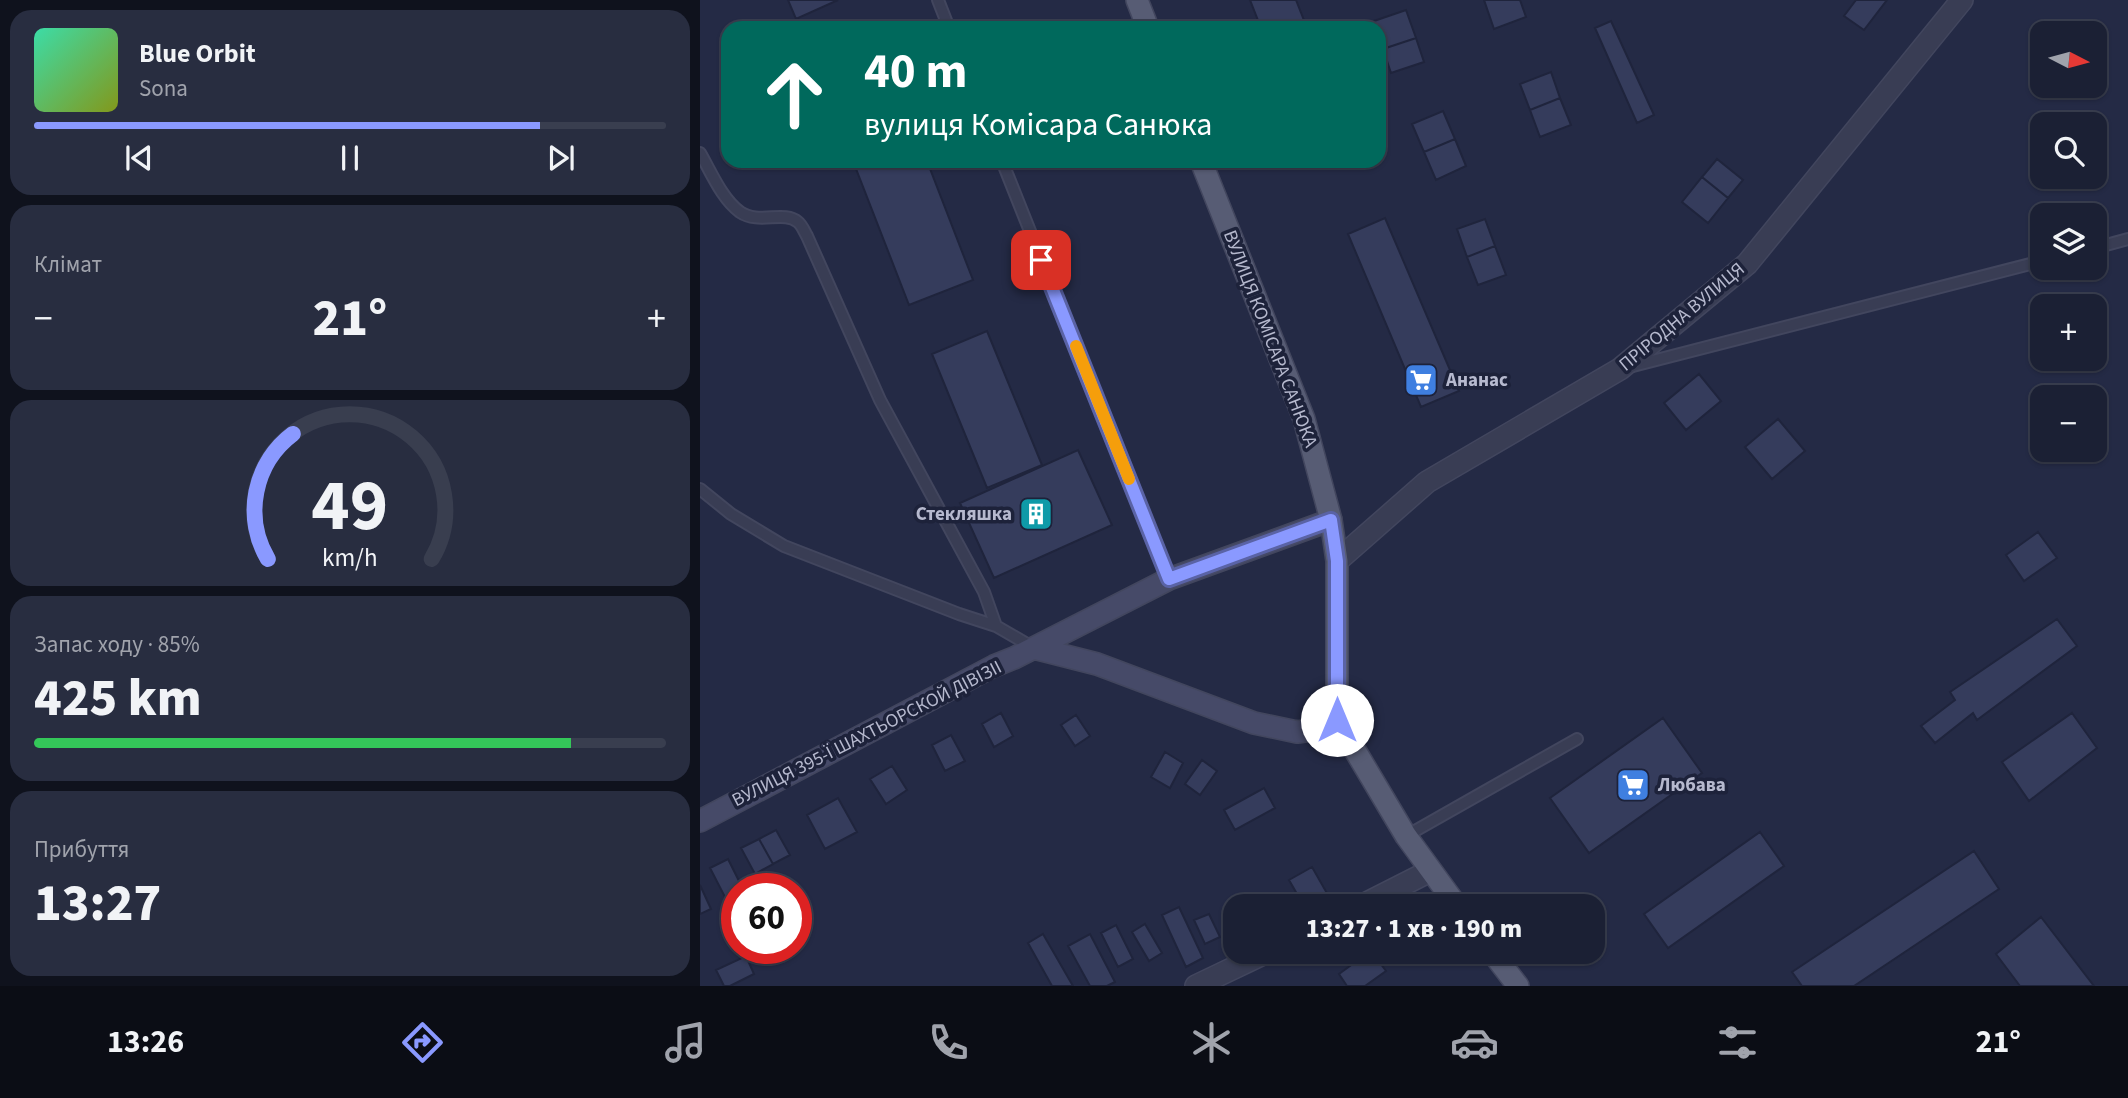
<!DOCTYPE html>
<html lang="uk">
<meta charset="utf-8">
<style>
body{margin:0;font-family:"Source Sans 3",sans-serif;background:#282d40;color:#f1f3f6;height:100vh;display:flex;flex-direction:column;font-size:26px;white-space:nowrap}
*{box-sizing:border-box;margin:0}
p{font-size:23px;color:#a0a3ac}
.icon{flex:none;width:38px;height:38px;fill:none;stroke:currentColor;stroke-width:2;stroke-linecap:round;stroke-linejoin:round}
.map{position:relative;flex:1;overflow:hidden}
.panel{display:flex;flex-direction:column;gap:10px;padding:10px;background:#0f121d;width:700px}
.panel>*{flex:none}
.hud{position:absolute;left:21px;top:21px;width:665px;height:147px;border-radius:21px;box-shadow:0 2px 5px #0004,0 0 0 2px #393e4f;background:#00695c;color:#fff;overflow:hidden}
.needle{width:46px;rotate:96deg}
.tools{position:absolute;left:1330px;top:21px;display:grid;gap:14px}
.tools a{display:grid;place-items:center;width:77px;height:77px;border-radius:14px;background:#1b2034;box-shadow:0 2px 5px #0004,0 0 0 2px #393e4f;font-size:35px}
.speed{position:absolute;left:21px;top:873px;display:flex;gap:14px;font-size:35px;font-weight:700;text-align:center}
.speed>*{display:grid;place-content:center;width:91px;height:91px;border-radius:50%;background:#1b2034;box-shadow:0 2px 5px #0004,0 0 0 2px #393e4f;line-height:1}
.speed .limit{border:10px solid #d22;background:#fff;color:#111}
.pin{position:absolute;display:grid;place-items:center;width:60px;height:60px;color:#fff;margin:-30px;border-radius:14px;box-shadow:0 4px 10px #0006}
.me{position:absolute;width:77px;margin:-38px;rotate:0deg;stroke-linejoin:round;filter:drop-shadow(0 0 5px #0008)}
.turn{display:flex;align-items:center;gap:24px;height:147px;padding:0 28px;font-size:32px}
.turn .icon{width:91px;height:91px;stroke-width:2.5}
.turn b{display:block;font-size:49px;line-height:60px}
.big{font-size:52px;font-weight:800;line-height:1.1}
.panel .card{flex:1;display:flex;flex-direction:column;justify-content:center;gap:10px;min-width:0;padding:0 24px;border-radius:21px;background:#282d40}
.panel .dial{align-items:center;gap:0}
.dial svg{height:182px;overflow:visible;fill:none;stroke:#393e4f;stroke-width:7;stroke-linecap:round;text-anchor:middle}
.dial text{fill:#f1f3f6;stroke:none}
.song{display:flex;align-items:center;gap:21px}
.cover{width:84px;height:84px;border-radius:10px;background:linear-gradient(135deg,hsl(160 70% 55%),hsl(70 70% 35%))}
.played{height:7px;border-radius:4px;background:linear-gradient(90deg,#8a99ff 80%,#393e4f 80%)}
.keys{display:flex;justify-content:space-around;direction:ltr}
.heat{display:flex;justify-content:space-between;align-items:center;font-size:38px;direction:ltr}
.charge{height:10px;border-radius:5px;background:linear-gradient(90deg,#34c759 85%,#393e4f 0)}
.trip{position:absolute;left:523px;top:894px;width:382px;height:70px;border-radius:21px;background:#1b2034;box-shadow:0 2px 5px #0004,0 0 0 2px #393e4f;font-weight:800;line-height:70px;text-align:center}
.tab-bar{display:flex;height:112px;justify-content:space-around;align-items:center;background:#0b0d15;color:#a0a3ac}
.tab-bar .icon{width:49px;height:49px}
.tab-bar .selected{color:#8a99ff}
.tab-bar b{font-size:32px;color:#f1f3f6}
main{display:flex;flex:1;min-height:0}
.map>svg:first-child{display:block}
.building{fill:#353c5c;stroke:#1f243c;stroke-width:2}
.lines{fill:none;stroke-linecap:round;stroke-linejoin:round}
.lane-casing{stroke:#42465e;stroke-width:14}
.street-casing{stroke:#42465e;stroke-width:24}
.secondary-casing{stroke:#42465e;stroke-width:24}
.primary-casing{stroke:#42465e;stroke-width:24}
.lane{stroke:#393d54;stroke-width:10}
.street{stroke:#393d54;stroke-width:21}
.secondary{stroke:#464a68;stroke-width:21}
.primary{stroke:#575c74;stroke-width:21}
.route-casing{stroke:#5a63a6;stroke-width:18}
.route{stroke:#8a99ff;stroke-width:12}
.slow{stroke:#f59e0b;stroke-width:12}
.labels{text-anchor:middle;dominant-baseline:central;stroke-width:7;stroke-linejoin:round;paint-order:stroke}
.street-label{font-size:19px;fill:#b6b9ce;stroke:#1d223a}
.poi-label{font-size:19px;font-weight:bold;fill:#b6b9ce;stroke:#1d223a;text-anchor:start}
</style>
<main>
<section class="panel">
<div class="card">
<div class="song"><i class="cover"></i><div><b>Blue Orbit</b><p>Sona</p></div></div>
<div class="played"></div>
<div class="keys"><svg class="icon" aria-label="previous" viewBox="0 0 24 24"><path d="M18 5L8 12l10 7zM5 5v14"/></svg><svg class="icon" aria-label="pause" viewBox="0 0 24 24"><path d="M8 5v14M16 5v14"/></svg><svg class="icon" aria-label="next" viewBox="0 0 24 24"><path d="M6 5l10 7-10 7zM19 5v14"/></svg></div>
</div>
<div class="card"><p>Клімат</p>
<div class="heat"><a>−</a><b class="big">21°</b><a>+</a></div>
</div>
<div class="card dial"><svg viewBox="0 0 100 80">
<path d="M14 69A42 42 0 1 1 86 69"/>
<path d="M14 69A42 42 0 0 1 25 14" stroke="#8a99ff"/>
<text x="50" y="56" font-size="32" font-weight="700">49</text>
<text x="50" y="72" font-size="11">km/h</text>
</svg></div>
<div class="card"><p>Запас ходу · 85%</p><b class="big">425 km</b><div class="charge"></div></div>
<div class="card"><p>Прибуття</p><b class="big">13:27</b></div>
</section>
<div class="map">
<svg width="1428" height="986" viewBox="0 0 1428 986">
<rect width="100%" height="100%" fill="#242a45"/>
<path class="building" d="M88,0H138L96,19Z
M550,0H596L607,28H561Z
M784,0H820L826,17L794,29Z
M1156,0H1187L1164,30L1144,16Z
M706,10L716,38L683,49L679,28H676L674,21Z
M911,21L954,115L937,123L895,28Z
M716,38L724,62L691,73L683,49Z
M851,72L860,98L830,110L820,84Z
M860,98L871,125L840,137L830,110Z
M743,111L755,139L724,152L712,124Z
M755,139L766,166L736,180L724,152Z
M1017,159L1043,180L1028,198L1002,177Z
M153,161H227L273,280L209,305Z
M1002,177L1028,198L1008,223L982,202Z
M685,218L759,391L721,407L648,234Z
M785,219L795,246L767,257L757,229Z
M795,246L806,275L778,285L767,257Z
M287,331L342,465L287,488L232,354Z
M999,374L1021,401L986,430L964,403Z
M1078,419L1105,451L1072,479L1045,447Z
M378,450L412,525L294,578L260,503Z
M1338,532L1357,558L1324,581L1306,555Z
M1357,619L1377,646L1277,720L1273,713L1235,743L1221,726L1255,700L1250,692Z
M301,713L313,736L294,747L282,724Z
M1372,713L1397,748L1329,801L1302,762Z
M376,715L390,736L375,746L361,725Z
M963,718L1002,773L889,853L850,798Z
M251,735L265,761L245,771L232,745Z
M465,752L483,763L470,788L451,777Z
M502,760L517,771L500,795L485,784Z
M192,766L207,790L186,804L170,779Z
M564,788L575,808L535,830L524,810Z
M138,798L157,832L125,849L107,815Z
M76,830L90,855L73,864L59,839Z
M1060,832L1084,866L968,948L944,914Z
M59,839L73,864L55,874L41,848Z
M1274,851L1299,889L1154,986H1102L1092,972Z
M28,859L43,889H37V896L27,901L10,868Z
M612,867L628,895L604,906L589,880Z
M0,885L11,909L0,914Z
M479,907L503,958L486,967L462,915Z
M509,914L520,937L505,944L494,920Z
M1341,917L1394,986H1320L1296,954Z
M445,924L462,953L449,961L432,932Z
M416,925L433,959L418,967L401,933Z
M343,934L373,986H352L328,943Z
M390,934L415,982L407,986H390L368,946Z
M669,952H672L686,971L665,986H647L639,974Z
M46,956L54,974L30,986H24L16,970Z"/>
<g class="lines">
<defs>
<path id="lane" d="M238,0L249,28
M0,153C11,172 22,199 40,212C59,225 84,210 98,222C102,225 105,233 107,236L180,400L284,592L296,626
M302,161L469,579
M1395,248L1428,239
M929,367L1342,261
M0,489L31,514L84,546L259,614L296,626L334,648
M706,836L877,739"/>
<path id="street" d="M637,561L727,482L920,369L1047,264L1262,0
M661,906L730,871
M496,986L567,952"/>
<path id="secondary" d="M334,648L397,664L554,723L597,732L620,729L637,720
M0,821L294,666L314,658L469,579L631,520"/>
<path id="primary" d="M437,0L448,28
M501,161L604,419L631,520L637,561V720L706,836L757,906
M792,952L818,986"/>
</defs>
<use href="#lane" class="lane-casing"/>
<use href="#street" class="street-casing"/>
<use href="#secondary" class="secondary-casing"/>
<use href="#primary" class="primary-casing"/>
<use href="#lane" class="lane"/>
<use href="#street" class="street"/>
<use href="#secondary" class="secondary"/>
<use href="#primary" class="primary"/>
</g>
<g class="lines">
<defs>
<path id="route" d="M341,260L469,579L631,520L637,561V720"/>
</defs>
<use href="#route" class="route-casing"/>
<use href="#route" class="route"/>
<path class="slow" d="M376,346L429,479"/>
</g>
<defs>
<symbol id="supermarket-square" viewBox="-11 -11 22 22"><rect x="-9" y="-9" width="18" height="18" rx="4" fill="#3f7fe0" stroke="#1d223a"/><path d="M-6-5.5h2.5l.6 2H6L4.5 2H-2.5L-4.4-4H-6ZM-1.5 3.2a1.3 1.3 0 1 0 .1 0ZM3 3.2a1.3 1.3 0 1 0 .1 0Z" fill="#fff"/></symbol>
<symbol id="building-square" viewBox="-11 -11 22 22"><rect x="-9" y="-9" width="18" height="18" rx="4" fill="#0f9aa8" stroke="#1d223a"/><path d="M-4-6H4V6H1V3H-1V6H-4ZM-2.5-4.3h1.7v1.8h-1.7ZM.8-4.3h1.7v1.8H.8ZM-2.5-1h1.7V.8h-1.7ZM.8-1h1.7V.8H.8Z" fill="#fff"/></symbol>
</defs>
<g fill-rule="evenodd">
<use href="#supermarket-square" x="702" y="361" width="38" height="38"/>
<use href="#building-square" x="317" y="495" width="38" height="38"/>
<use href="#supermarket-square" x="914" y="766" width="38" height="38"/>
</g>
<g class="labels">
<g class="street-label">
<text transform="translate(982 317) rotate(-40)">ПРІРОДНА ВУЛИЦЯ</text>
<text transform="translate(570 339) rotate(69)">ВУЛИЦЯ КОМІСАРА САНЮКА</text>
<text transform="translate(167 734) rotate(-27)">ВУЛИЦЯ 395-Ї ШАХТЬОРСКОЙ ДІВІЗІІ</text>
</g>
<g class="poi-label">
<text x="746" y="380">Ананас</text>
<text x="312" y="514" text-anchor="end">Стекляшка</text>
<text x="958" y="785">Любава</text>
</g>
</g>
</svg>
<div class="tools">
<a><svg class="needle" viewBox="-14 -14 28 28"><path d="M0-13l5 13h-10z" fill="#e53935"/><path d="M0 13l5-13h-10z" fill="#a0a3ac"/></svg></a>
<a><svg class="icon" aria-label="search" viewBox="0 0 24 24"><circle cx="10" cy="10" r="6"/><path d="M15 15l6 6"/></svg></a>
<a><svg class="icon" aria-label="layers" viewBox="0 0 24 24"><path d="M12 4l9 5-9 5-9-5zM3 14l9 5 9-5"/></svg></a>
<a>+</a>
<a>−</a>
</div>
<div class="speed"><div class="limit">60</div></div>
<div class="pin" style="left:341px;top:260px;background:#d93025"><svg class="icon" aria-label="arrive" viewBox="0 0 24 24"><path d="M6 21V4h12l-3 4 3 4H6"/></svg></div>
<svg class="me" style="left:637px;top:720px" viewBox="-20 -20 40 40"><circle r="19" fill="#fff"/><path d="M0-13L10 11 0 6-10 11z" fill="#8a99ff"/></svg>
<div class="trip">13:27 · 1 хв · 190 m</div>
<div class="hud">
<div class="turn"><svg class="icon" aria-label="ahead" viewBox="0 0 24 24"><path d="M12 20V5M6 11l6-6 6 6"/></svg><div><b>40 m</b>вулиця Комісара Санюка</div></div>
</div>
</div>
</main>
<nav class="tab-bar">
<b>13:26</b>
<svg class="icon selected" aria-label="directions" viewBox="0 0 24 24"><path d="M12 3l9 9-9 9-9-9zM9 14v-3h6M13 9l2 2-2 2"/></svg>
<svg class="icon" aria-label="music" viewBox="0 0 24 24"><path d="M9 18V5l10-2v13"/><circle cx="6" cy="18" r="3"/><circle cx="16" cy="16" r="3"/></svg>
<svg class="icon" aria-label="phone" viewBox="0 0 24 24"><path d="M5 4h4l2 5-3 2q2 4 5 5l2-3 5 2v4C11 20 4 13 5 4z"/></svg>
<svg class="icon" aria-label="climate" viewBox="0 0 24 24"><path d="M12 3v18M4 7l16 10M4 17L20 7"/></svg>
<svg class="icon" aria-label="car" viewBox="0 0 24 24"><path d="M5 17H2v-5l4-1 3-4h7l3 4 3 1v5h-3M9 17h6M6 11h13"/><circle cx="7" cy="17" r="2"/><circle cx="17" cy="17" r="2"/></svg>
<svg class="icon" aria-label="filters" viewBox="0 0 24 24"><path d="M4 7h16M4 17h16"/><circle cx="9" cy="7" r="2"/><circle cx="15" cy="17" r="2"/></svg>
<b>21°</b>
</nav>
